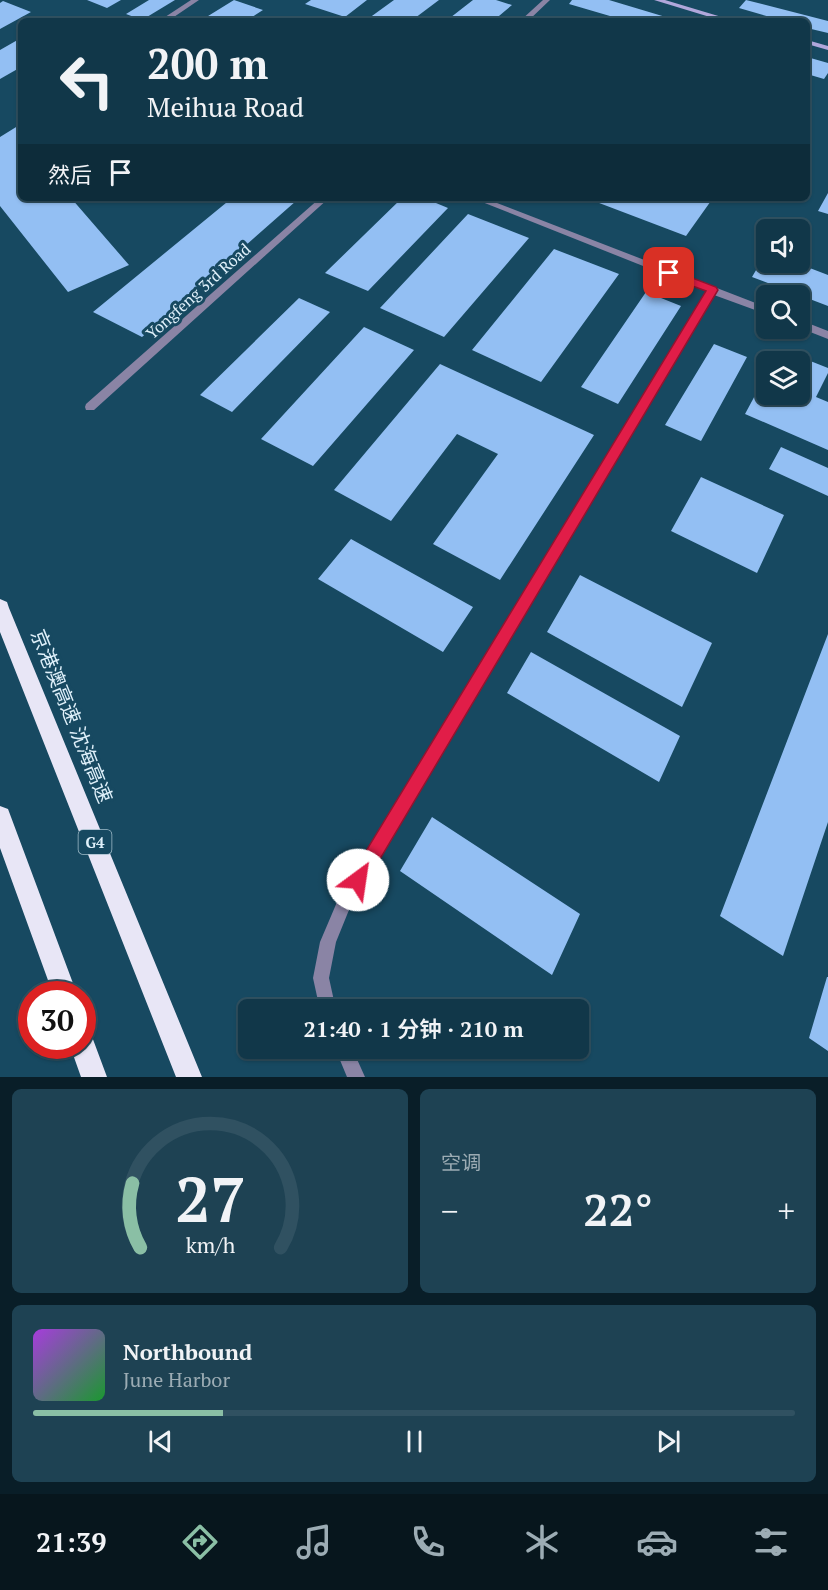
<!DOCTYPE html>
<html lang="zh">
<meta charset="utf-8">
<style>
body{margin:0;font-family:"PT Serif","Noto Sans SC",serif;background:#1e4253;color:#f1f3f6;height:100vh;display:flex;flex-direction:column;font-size:22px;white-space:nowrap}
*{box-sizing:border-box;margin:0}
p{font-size:20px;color:#9cacb4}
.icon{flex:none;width:33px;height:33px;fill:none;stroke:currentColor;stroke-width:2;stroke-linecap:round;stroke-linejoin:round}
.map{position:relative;height:1077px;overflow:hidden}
.panel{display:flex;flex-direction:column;gap:12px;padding:12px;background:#091e28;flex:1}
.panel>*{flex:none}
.banner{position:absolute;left:18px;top:18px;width:792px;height:183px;border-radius:9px;box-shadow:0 2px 4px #0004,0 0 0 2px #305161;background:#113749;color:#f1f3f6;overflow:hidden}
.controls{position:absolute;left:756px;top:219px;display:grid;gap:12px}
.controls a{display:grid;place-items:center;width:54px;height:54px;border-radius:9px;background:#113749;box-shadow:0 2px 4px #0004,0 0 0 2px #305161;font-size:30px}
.speed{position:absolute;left:18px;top:981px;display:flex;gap:12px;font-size:30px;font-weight:700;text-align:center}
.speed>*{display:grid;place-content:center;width:78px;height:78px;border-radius:50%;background:#113749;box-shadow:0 2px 4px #0004,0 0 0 2px #305161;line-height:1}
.speed .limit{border:9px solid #d22;background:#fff;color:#111}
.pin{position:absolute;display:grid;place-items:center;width:51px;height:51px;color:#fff;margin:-26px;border-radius:12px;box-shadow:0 3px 9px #0006}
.me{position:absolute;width:66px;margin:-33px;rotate:31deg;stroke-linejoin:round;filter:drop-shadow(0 0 4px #0008)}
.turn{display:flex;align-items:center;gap:21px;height:126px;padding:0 30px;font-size:27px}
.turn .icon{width:78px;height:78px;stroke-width:2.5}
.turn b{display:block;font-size:42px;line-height:51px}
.then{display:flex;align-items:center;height:57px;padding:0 30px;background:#0003;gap:12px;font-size:22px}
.big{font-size:45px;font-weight:600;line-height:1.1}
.panel .widget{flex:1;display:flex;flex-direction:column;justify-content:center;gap:9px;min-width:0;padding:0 21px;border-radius:9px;background:#1e4253}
.panel .dial{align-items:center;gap:0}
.dial svg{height:156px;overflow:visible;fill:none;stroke:#305161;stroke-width:7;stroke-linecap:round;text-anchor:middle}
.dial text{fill:#f1f3f6;stroke:none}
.song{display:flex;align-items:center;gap:18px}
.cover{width:72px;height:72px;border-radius:9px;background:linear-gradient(135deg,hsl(280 70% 55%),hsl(130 70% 35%))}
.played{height:6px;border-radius:3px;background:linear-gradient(90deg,#8abfa5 25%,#305161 25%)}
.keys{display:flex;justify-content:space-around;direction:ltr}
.heat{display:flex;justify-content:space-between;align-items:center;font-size:33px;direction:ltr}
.panel .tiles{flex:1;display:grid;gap:12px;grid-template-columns:1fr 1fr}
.widget:last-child{grid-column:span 2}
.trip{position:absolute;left:238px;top:999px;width:351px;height:60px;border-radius:9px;background:#113749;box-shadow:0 2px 4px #0004,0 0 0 2px #305161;font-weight:600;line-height:60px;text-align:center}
.menu{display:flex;height:96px;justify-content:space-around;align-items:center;background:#07161d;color:#9cacb4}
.menu .icon{width:42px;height:42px}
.menu .active{color:#8abfa5}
.menu b{font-size:27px;color:#f1f3f6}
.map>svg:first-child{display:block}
.building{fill:#93bff3}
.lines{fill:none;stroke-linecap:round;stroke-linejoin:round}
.street{fill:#8a84a5;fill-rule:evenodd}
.secondary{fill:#b1a7db;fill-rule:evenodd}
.highway{fill:#e8e6f6;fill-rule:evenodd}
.route{fill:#e11d48;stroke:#92132f;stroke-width:1.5}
.labels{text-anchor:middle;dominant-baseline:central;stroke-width:6;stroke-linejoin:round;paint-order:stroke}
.shield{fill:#174961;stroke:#a3becc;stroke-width:1.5}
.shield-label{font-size:15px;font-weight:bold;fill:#dff0fa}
.street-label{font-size:16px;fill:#dff0fa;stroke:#174961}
.near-street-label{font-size:20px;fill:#dff0fa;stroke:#174961}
</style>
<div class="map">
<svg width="828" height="1077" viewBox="0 0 828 1077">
<rect width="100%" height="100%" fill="#174961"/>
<path class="building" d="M87,0H121L107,8Z
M149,0H175L142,20L126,14Z
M234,0L263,10L246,21H200Z
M311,0H367L345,17L305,4Z
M394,0H439L411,21H365Z
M473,0H496L512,5L493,21H446Z
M572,0H609L679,21H627L569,4Z
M746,0L828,21V33L807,28V21H784L739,8Z
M3,1L31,12L0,29V3Z
M21,38V67L0,79V50Z
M807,57L828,63V73L824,79L807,74Z
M21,124V198H71L129,265L68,292L0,206V137Z
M828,193V214L818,211Z
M232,198H289L296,201L142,337L93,312Z
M402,198H424L448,208L368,291L325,273Z
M586,198H713L686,236Z
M468,214L529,238L444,337L380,308Z
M554,249L619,274L541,382L472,350Z
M766,253V262H794L828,275V306L752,277Z
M646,292L681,306L618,404L581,387Z
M299,298L330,312L232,412L200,395Z
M364,327L414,350L313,466L261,439Z
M714,344L747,357L701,441L665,425Z
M780,349L828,368V373L816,397L828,402V450L745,414L766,375V394H800V362H774Z
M440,364L594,435L500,580L433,544L498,454L457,434L391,521L334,490Z
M781,447L828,468V496L769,469Z
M701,477L784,515L757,573L671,531Z
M351,539L473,607L443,652L318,579Z
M580,575L712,643L682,707L547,632Z
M828,634V822L783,956L720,916Z
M531,652L680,736L659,782L507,693Z
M432,817L580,914L552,975L400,871Z
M827,977H828V1051L809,1038Z"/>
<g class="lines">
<path class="street" d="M191,0H199L168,21H159Z
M543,0H550L528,21H520Z
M320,198H329L94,410H86L85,407L86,404Z
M472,198H484L766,307V314L714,295L351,905L336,942L329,978L336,1010H320L313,978L320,942L340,895L706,291Z
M800,320L828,331V339L800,328Z
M335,1048H352L365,1077H347Z"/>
<path class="secondary" d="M654,0H665L735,21H723Z
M807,40L828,46V50L807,44Z"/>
<path class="highway" d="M0,599L7,602L9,608L202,1077H176L0,632Z
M0,806L8,809L11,817L77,994H53L0,848Z
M82,1031L91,1034L107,1077H81L70,1046H82Z"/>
</g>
<path class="route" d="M669,269L716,287L718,290L364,886L358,888L352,886L349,880L352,874L706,291L665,276V270Z"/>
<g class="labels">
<rect class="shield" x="78.5" y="830" width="33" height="24" rx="4.5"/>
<g class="shield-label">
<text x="95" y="842">G4</text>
</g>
<g class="street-label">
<text transform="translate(198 291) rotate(-42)">Yongfeng 3rd Road</text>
</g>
<g class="near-street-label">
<text transform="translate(72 716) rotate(68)">京港澳高速 沈海高速</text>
</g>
</g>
</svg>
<div class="controls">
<a><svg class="icon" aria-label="sound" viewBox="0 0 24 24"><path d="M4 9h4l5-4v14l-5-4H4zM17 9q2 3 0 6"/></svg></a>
<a><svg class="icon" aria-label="search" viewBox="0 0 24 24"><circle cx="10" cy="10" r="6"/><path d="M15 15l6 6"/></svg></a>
<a><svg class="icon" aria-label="layers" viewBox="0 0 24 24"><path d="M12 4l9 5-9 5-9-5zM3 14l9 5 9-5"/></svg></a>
</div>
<div class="speed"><div class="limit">30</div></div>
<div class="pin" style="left:669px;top:273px;background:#d93025"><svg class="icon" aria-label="arrive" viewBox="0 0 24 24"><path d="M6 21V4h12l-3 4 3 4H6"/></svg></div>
<svg class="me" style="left:358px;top:880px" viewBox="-20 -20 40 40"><circle r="19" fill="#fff"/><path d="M0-13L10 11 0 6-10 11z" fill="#e11d48"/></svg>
<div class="trip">21:40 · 1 分钟 · 210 m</div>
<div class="banner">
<div class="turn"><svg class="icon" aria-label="left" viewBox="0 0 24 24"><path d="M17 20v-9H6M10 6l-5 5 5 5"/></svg><div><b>200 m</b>Meihua Road</div></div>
<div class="then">然后<svg class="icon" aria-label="arrive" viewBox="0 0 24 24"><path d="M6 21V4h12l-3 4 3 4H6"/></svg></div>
</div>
</div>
<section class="panel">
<div class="tiles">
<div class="widget dial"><svg viewBox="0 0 100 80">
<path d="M14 69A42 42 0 1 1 86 69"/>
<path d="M14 69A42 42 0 0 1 10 36" stroke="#8abfa5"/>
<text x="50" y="56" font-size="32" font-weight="700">27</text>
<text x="50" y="72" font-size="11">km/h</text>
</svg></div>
<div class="widget"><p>空调</p>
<div class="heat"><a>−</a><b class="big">22°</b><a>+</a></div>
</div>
<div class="widget">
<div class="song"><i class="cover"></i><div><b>Northbound</b><p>June Harbor</p></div></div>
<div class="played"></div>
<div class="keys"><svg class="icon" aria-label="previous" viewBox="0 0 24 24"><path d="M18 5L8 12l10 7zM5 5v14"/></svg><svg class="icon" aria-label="pause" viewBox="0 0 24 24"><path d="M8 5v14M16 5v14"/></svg><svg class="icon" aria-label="next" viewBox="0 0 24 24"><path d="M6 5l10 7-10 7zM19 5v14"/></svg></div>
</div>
</div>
</section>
<nav class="menu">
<b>21:39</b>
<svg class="icon active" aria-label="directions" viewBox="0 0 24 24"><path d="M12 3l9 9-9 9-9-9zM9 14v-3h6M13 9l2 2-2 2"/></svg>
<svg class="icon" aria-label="music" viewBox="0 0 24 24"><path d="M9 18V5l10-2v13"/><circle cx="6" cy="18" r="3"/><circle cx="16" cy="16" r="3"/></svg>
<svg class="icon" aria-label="phone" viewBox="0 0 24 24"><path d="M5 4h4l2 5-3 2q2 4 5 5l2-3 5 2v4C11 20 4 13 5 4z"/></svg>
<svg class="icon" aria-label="climate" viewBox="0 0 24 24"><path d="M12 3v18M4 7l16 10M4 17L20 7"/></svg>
<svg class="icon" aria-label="car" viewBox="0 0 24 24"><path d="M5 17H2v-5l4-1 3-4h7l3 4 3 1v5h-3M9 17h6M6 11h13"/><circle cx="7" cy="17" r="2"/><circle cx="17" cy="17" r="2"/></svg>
<svg class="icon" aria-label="filters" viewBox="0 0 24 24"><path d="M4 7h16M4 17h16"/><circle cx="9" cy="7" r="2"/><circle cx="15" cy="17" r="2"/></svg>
</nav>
